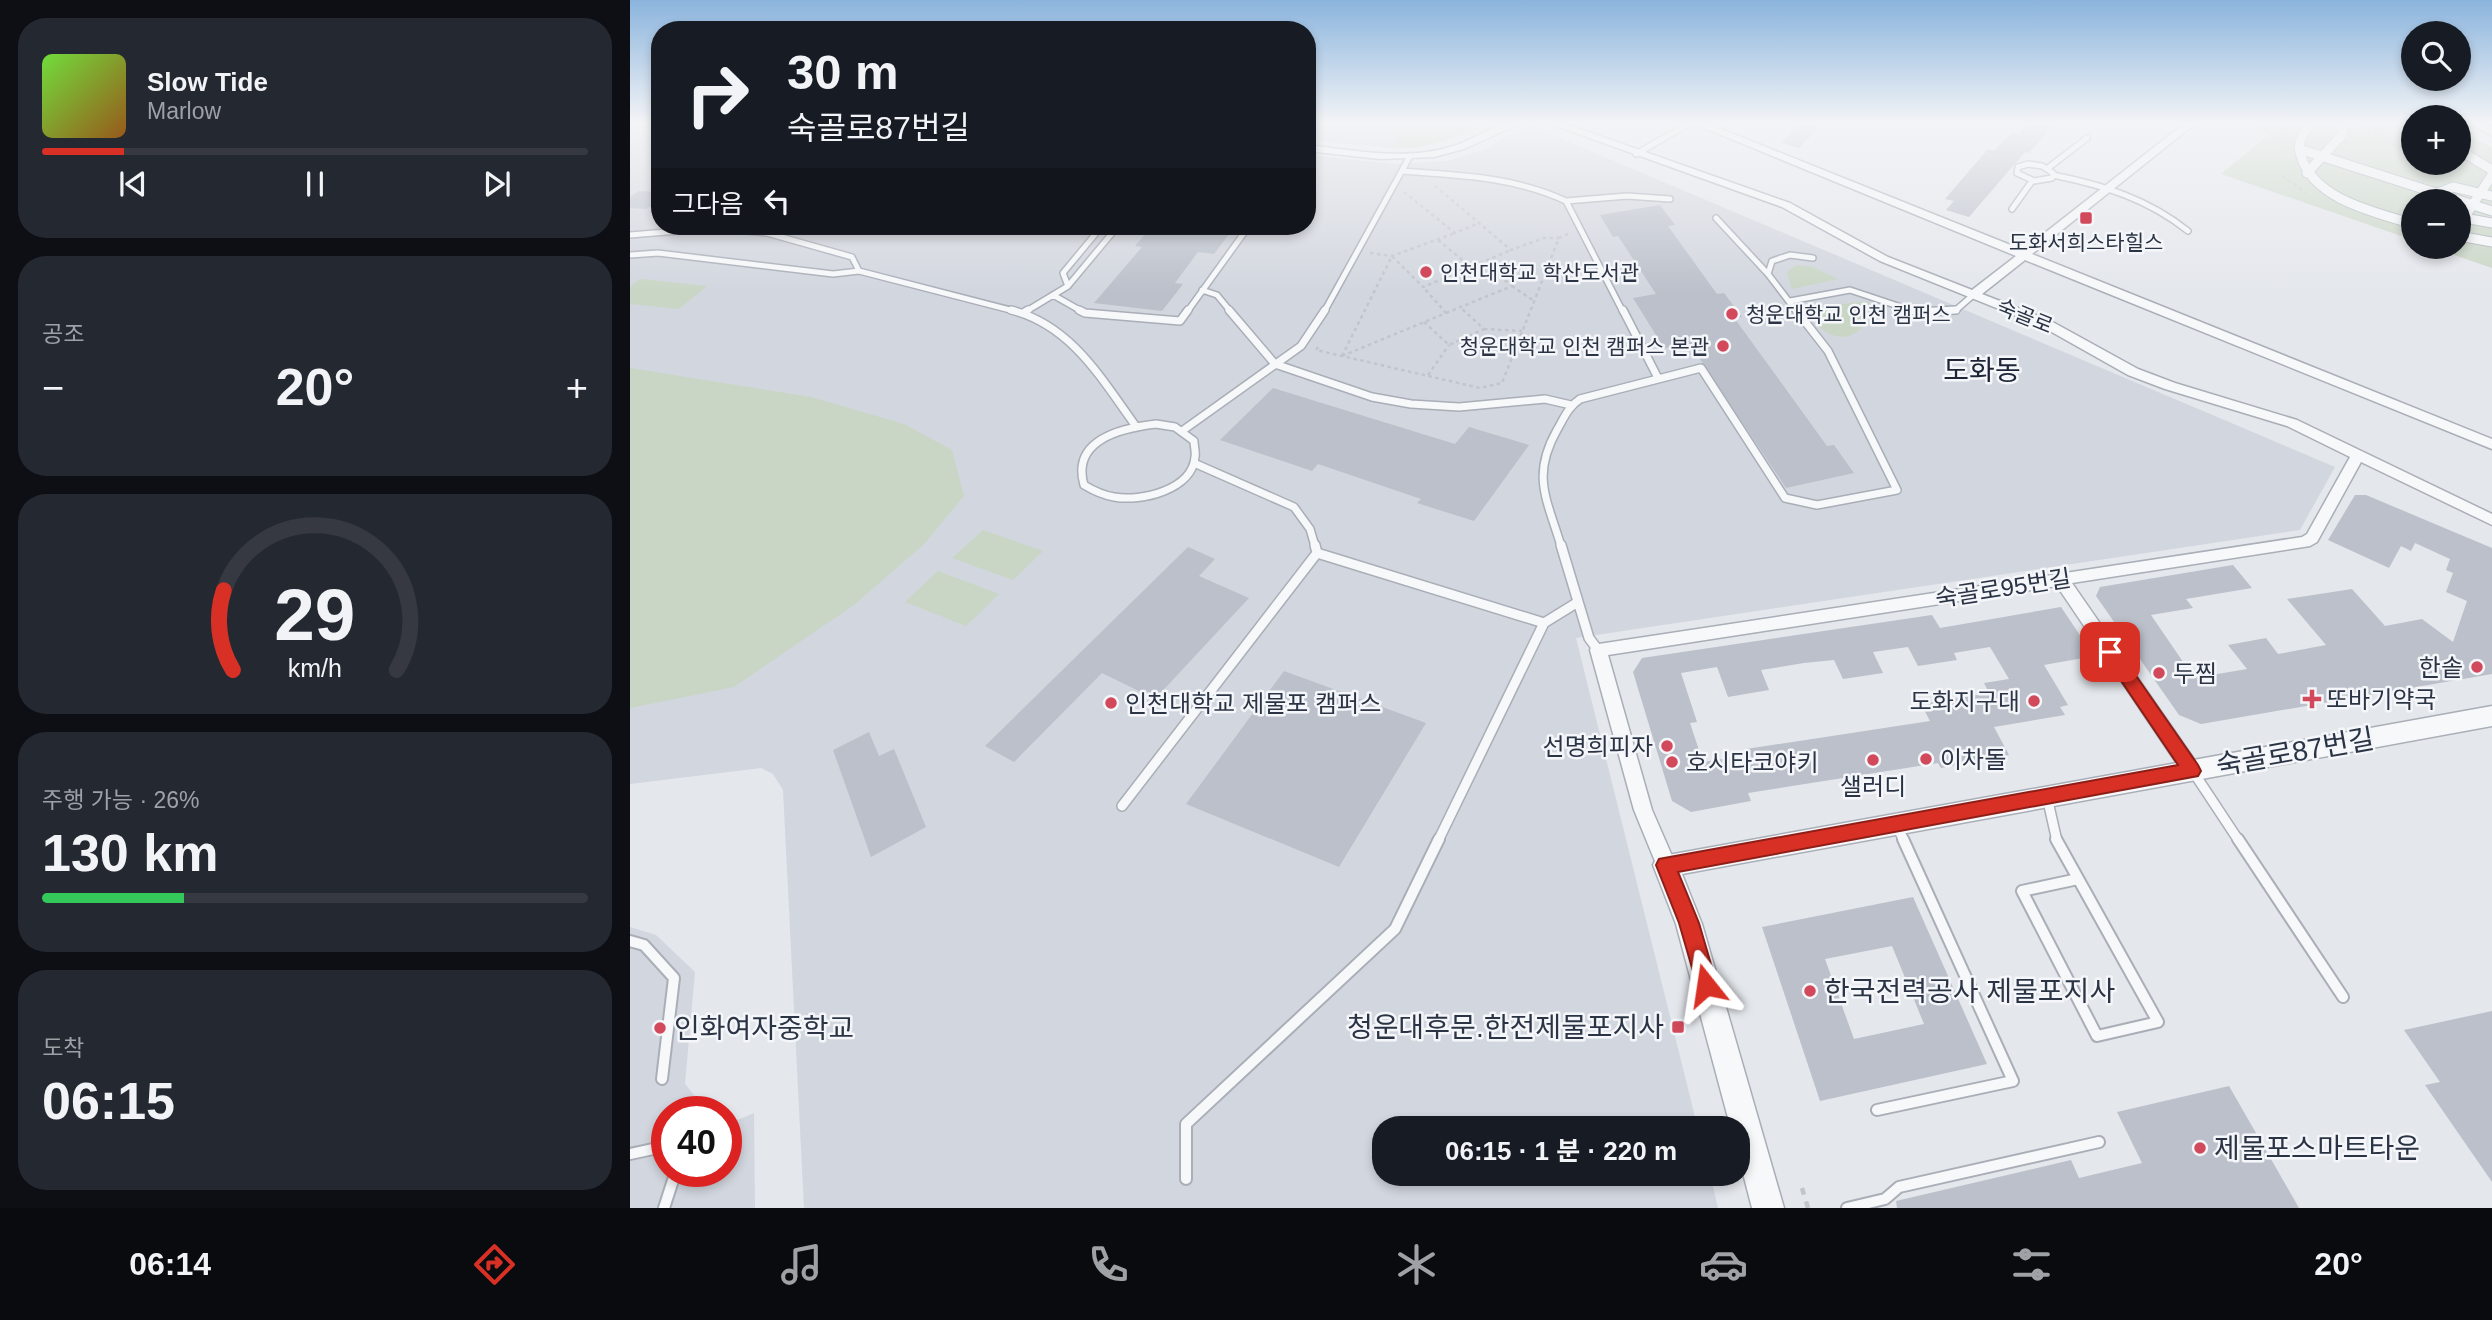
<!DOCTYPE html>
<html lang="ko">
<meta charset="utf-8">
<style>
body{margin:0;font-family:Arial,"Noto Sans KR",sans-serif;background:#242831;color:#f1f3f6;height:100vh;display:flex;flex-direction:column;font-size:26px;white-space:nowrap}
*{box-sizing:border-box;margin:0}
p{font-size:23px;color:#9ea1a6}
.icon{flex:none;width:38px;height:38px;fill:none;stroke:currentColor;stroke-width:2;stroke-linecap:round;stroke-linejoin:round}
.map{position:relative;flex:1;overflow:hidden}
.drawer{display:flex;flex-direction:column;gap:18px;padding:18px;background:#0d0f14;width:630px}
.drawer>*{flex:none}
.top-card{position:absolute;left:21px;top:21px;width:665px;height:214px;border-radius:28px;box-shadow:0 4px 10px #0003;background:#171b24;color:#f1f3f6;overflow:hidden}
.tools{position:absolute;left:1771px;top:21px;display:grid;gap:14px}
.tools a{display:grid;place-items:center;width:70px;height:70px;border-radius:50%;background:#171b24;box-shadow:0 4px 10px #0003;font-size:35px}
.speed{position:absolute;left:21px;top:1096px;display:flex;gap:14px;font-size:35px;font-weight:700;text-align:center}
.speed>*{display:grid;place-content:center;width:91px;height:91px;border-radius:50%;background:#171b24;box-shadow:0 4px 10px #0003;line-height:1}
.speed .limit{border:10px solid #d22;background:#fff;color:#111}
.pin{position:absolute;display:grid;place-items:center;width:60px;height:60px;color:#fff;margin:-30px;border-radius:14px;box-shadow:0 4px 10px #0006}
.me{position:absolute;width:77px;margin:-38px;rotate:345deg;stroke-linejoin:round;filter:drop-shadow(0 0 5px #0008)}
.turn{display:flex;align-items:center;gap:24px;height:147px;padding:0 21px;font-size:32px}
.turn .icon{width:91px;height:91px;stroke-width:2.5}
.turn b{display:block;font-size:49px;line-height:60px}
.then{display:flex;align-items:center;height:66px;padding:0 21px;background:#0003;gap:14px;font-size:26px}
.big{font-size:52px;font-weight:700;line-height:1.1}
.drawer .card{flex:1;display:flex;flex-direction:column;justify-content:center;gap:10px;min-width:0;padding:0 24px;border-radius:28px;background:#242831}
.drawer .dial{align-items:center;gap:0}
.dial svg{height:182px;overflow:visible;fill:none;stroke:#363941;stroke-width:7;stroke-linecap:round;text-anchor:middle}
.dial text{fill:#f1f3f6;stroke:none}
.song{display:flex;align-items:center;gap:21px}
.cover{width:84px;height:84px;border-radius:10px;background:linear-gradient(135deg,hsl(100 70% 55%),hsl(30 70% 35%))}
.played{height:7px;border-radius:4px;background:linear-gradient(90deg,#d93025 15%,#363941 15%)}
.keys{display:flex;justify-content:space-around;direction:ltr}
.heat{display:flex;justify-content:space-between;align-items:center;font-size:38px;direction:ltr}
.charge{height:10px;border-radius:5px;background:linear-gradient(90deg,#34c759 26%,#363941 0)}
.trip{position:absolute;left:742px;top:1116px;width:378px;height:70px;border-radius:28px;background:#171b24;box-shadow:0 4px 10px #0003;font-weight:700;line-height:70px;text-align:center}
.dock{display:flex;height:112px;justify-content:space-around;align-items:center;background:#090b0e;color:#9ea1a6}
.dock .icon{width:49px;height:49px}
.dock .active{color:#d93025}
.dock b{font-size:32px;color:#f1f3f6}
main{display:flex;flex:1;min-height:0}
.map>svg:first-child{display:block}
.built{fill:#d2d6de}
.green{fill:#c9d6c5}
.building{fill:#bbc0ca;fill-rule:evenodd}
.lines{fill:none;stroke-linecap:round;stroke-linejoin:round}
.service-far3-casing{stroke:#a9aeb7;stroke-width:8}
.service-far2-casing{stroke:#a9aeb7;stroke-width:10}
.service-far1-casing{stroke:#a9aeb7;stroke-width:12}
.service-casing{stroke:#a9aeb7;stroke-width:14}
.pedestrian-casing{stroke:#a9aeb7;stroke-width:11}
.minor-casing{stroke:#a9aeb7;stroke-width:3}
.tertiary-casing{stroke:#a9aeb7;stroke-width:3}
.path-far1{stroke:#c2c5cb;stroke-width:2.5;stroke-dasharray:3.5 3.5;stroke-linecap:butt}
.path{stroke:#c2c5cb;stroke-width:4.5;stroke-dasharray:7 7;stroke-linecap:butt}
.service-far3{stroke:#f7f8fa;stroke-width:5}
.service-far2{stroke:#f7f8fa;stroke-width:7}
.service-far1{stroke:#f7f8fa;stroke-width:9}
.service{stroke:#f7f8fa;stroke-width:10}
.pedestrian{stroke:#f7f8fa;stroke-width:9}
.minor{fill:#f7f8fa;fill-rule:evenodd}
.tertiary{fill:#f7f8fa;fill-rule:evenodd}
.route{fill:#d93025;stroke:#8d1f18;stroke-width:2}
.poi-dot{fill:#d1495b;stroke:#f4f6f9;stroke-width:2.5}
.labels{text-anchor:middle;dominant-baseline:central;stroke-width:5;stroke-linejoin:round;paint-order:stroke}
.far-poi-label{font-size:21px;fill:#2b3445;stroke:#f4f6f9;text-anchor:start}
.far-street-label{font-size:21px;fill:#2b3445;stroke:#f4f6f9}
.street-label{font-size:24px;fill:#2b3445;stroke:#f4f6f9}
.poi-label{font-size:24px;fill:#2b3445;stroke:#f4f6f9;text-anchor:start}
.quarter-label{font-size:28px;fill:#1d2536;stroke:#f4f6f9}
.near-street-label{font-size:28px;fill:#2b3445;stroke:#f4f6f9}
.near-poi-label{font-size:28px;fill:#2b3445;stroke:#f4f6f9;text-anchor:start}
</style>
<main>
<section class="drawer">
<div class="card">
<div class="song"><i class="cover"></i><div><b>Slow Tide</b><p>Marlow</p></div></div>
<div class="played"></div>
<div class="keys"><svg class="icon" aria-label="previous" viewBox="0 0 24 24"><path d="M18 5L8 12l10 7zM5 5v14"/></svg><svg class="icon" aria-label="pause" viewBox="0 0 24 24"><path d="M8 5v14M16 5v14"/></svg><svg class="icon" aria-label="next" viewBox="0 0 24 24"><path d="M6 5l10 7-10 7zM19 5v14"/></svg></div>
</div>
<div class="card"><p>공조</p>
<div class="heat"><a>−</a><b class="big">20°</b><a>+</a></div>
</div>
<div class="card dial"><svg viewBox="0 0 100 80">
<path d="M14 69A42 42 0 1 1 86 69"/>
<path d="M14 69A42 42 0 0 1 10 34" stroke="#d93025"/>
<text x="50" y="56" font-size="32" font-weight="700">29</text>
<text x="50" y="72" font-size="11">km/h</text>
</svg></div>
<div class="card"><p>주행 가능 · 26%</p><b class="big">130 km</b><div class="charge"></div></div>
<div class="card"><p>도착</p><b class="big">06:15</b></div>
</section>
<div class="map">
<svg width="1862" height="1208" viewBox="0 0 1862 1208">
<rect width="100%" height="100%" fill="#e4e7ec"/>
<path class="built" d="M0,123H30V226H677V155L765,164L818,161L853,150L891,129L904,127L1705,467L1670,530L946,638L1068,1129H754V1174H1080L1088,1208H174L153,790L143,774L131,768L0,784Z
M677,123H771L764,148L677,140Z
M0,927L26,935L65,972L55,1084L77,1111H37V1171H96V1125L124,1113L125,1208H0Z"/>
<path class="green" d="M771,123H852C823,139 798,150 764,148Z
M1611,123H1783V163H1829V128L1862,148V268L1801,247H1829V201H1783V240L1591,174L1640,134Z
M1166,265L1183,267L1208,279L1162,289L1157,272Z
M10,279L77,286L49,309L0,304V287Z
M1239,301C1242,327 1218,348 1193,330C1186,325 1181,315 1176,308Z
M0,368L181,397L274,424L322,450L334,496L294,544L224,605L104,687L0,708Z
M353,530L413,551L383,580L322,558Z
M308,571L369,594L336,626L275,602Z"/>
<path class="building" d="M1171,123H1193L1169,148L1151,143Z
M1399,123H1425L1399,153L1395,152L1339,217L1316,210L1324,201L1315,199L1358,149L1364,151L1382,132L1389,134Z
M9,191L30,192V200L16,209L0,208V197Z
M1030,205L1045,225L1038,226L1087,294L1094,293L1112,317L1105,319L1197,446L1204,445L1224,473L1156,488L1060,344L1034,348L1003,298L1026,294L988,236L983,237L970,215Z
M522,226H605L584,254L568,252L545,283L553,284L532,311L464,303L512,247L505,246Z
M643,388L825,444L839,427L899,445L844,521L787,503L791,499L688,464L682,471L590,440Z
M1725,495H1736L1862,548V674L1571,724L1549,715L1466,596L1470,587L1603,565L1622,588L1556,599L1563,608L1521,615L1564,678L1617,669L1598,645L1636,638L1648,654L1696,645L1657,599L1722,589L1755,626L1792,619L1823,642L1837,601L1816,592L1823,573L1816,570L1820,559L1785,543L1781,551L1771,546L1759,568L1698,540Z
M558,547L585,559L569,576L619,598L525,699L472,673L384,762L355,746Z
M1431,607L1464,656L1414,665L1438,705L1430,707L1435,715L1364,727L1379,755L1311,768L1308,763L1118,793L1121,801L1061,812L1042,801L1003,672L1012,658L1302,615L1310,628ZM1278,647L1288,666L1327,660L1324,653L1360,647L1379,679L1354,683L1359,693L1291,704L1300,721L1116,749L1118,755L1073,762L1060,723L1067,722L1051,673L1087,667L1098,697L1139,690L1131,670L1174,663L1204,660L1213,679L1253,673L1243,652Z
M654,671L796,723L709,867L556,804Z
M239,732L249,756L264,749L296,827L241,857L203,750Z
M1283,897L1357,1064L1190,1101L1132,927ZM1262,946L1294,1024L1224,1039L1195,959Z
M1862,1011V1182L1795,1085L1810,1082L1774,1030Z
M1599,1086L1669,1208H1267L1266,1201L1441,1160L1449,1178L1512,1163L1487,1112Z"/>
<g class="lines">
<defs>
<path id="service-far3" d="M1006,154L1060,123
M1398,164L1412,166L1423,173L1422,178L1404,181L1387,173L1388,167Z
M1418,168L1457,138
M772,171C828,175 885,177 936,201L993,312
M1423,175C1473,185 1518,199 1558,231
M936,201L997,196L1040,199
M1382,209L1402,181
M1086,218L1138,274L1167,312
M0,235L84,228L137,233L222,257L229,271
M0,255L28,253L203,274L229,271L388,312
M1138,274L1142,261L1160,255L1183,258
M438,286L433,273L472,226
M572,290L587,295L601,312
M423,295L453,312
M1160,301L1220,290L1286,312
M395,312L438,286L488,226
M557,312L619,226
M694,312L780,156
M1295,312L1326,310L1342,296"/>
<path id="service-far2" d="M381,310C441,325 471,378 505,425
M449,310L455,313L550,321L558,310
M599,310L645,364L742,397L781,404L829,407L915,399L941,405
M993,310L1028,378
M1280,310L1287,312L1326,310
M393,313L398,310
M526,424L545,427L564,441C564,446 566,452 565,457C562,490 511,502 484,497C472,495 464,491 454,485C441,440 491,428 526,424Z
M552,431L671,346L695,310
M564,463L664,507L680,529L685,546
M931,546C917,499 901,476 927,430C934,418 938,407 950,399L1071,368L1155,498L1187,505L1267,490L1198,351L1166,310"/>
<path id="service-far1" d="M685,545L687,553L914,623
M931,545L959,638L968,650
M1564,773L1609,841
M1417,797L1427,841
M492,806L687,553
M1267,826L1274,841
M808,841L914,623L948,602"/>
<path id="service" d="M1426,839L1528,1022L1467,1036L1392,891L1448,879
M1608,839L1713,997
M0,941L14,945L44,978L32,1079
M1247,1110L1383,1081L1273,839
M0,1154L37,1146
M556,1179V1124L765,929L809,839
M34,1208L46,1171
M1217,1208L1255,1199L1269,1187L1469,1142"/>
<path id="pedestrian" d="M1683,123C1673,132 1666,142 1671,156C1684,200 1745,212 1783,224
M1773,123L1783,127
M1669,149L1862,211
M1829,150L1862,170
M1677,173L1712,135L1713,130L1707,123
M1803,195L1823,187L1862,196
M1829,217L1862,223
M1829,226L1862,175
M1829,236L1862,242"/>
<path id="minor" d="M875,123H891L834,149L804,157L750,159L677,151V145C724,150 774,161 820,147C839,142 856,130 875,123Z
M918,123H933L1160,203L1258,257L1342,290L1386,256L1062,123H1076L1393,250L1555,123H1566L1402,254L1862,439V449L1395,260L1352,294L1419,320L1508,369L1545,383L1667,420L1862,514V525L1731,462L1687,542L1680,546L1442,583L1568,765L1571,771L1568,777L1562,779L1556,777L1427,586L978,655L1022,810L1046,865L1043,871L1036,874L1029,871L1004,810L960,650L962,645L1672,537L1677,534L1720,457L1657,426L1535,389L1498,375L1411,326L1250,261L1152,207Z"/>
<path id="tertiary" d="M1839,123H1855L1862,127V136Z
M1862,706V726L1052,874L1072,924L1154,1208H1122L1108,1154V1129H1101L1046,924L1023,865L1027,857Z"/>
</defs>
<use href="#service-far3" class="service-far3-casing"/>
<use href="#service-far2" class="service-far2-casing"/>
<use href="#service-far1" class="service-far1-casing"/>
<use href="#service" class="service-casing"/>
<use href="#pedestrian" class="pedestrian-casing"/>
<use href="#minor" class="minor-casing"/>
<use href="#tertiary" class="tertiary-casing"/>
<path class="path-far1" d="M1652,123L1656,129L1652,151
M1725,124L1754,137L1783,161
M1745,131L1760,126
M1769,145H1783
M1786,165L1826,171
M1652,176L1676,193
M805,186L881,250L914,238H929
M774,192L825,233L849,223
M808,240L841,267
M740,253L762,256L825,233
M882,286L904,301
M816,313L882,286L852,262
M794,322L819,345L854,329L831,308
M854,329L892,331
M688,347L686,350L850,388L872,383L929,238L938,234
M712,356L762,256L793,287L881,250
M712,356L816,313L793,287
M798,375L819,345"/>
<path class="path" d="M1172,1188L1178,1208"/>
<use href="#service-far3" class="service-far3"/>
<use href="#service-far2" class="service-far2"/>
<use href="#service-far1" class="service-far1"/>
<use href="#service" class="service"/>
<use href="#pedestrian" class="pedestrian"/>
<use href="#minor" class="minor"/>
<use href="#tertiary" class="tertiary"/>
</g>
<linearGradient id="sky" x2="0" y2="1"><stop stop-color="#8bb4dd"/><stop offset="0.42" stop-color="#f3f4f6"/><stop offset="1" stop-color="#f3f4f6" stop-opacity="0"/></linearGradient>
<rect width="1862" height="292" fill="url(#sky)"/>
<path class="route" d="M1480,645L1486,647L1568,765L1571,771L1568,776L1048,872L1069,923L1087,985L1084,992L1076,995L1069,992L1049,923L1026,865L1029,859L1548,765L1475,657L1472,652L1475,647Z"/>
<g class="poi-dot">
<rect x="1449" y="211" width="14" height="14" rx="3.5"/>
<circle cx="796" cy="272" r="7"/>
<circle cx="1102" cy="314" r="7"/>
<circle cx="1093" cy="346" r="7"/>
<circle cx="1847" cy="667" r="7"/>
<circle cx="1529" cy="673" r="7"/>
<path d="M1678.5 688.5h7v7h7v7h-7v7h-7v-7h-7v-7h7z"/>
<circle cx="1404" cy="701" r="7"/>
<circle cx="481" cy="703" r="7"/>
<circle cx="1037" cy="746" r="7"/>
<circle cx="1296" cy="759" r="7"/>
<circle cx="1243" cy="760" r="7"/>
<circle cx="1042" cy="762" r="7"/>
<circle cx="1180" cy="991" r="7"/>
<rect x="1041" y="1020" width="14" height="14" rx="3.5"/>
<circle cx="30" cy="1028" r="7"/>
<circle cx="1570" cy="1148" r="7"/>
</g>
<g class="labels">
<g class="far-poi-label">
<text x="1456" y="242" text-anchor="middle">도화서희스타힐스</text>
<text x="810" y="272">인천대학교 학산도서관</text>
<text x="1116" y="314">청운대학교 인천 캠퍼스</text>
<text x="1079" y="346" text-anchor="end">청운대학교 인천 캠퍼스 본관</text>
</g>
<g class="far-street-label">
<text transform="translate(1395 316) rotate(22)">숙골로</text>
</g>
<g class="street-label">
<text transform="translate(1373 588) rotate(-9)">숙골로95번길</text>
</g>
<g class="poi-label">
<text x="1833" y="667" text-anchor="end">한솥</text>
<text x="1543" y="673">두찜</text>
<text x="1696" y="699">또바기약국</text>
<text x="1390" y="701" text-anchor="end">도화지구대</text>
<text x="495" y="703">인천대학교 제물포 캠퍼스</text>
<text x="1023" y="746" text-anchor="end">선명희피자</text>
<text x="1310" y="759">이차돌</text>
<text x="1056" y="762">호시타코야키</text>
<text x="1243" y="786" text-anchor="middle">샐러디</text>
</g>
<g class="quarter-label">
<text x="1352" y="370">도화동</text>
</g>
<g class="near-street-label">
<text transform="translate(1665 752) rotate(-10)">숙골로87번길</text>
</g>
<g class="near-poi-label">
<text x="1194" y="991">한국전력공사 제물포지사</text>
<text x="1034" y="1027" text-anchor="end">청운대후문.한전제물포지사</text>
<text x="44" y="1028">인화여자중학교</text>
<text x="1584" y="1148">제물포스마트타운</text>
</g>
</g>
</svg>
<div class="tools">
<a><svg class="icon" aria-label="search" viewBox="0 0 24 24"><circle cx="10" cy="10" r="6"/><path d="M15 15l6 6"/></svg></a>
<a>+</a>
<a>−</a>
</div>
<div class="speed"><div class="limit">40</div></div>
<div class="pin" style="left:1480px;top:652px;background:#d93025"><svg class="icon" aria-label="arrive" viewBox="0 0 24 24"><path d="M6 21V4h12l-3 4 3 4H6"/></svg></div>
<svg class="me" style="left:1076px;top:985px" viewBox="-20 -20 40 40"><path d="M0-17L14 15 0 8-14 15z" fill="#d93025" stroke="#fff" stroke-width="4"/></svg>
<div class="trip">06:15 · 1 분 · 220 m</div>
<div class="top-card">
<div class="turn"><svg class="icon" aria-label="right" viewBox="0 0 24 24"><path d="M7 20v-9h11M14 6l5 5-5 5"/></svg><div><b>30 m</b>숙골로87번길</div></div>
<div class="then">그다음<svg class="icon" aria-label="left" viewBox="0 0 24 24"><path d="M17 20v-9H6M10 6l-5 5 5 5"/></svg></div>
</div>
</div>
</main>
<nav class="dock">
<b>06:14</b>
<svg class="icon active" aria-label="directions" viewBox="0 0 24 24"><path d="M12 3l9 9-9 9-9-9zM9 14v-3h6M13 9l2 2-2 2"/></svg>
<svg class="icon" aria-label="music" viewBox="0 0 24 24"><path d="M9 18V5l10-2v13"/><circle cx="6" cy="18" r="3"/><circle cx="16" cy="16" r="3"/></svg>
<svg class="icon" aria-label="phone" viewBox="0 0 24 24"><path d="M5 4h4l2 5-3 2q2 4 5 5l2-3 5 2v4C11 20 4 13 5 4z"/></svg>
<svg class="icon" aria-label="climate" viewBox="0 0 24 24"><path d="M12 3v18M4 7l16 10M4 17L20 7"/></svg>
<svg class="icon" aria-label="car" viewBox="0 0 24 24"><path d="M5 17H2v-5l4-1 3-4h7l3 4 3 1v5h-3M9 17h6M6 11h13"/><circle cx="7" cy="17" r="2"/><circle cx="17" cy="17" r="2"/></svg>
<svg class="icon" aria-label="filters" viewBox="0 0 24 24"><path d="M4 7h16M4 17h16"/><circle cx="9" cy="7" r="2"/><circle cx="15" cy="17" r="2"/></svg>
<b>20°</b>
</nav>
